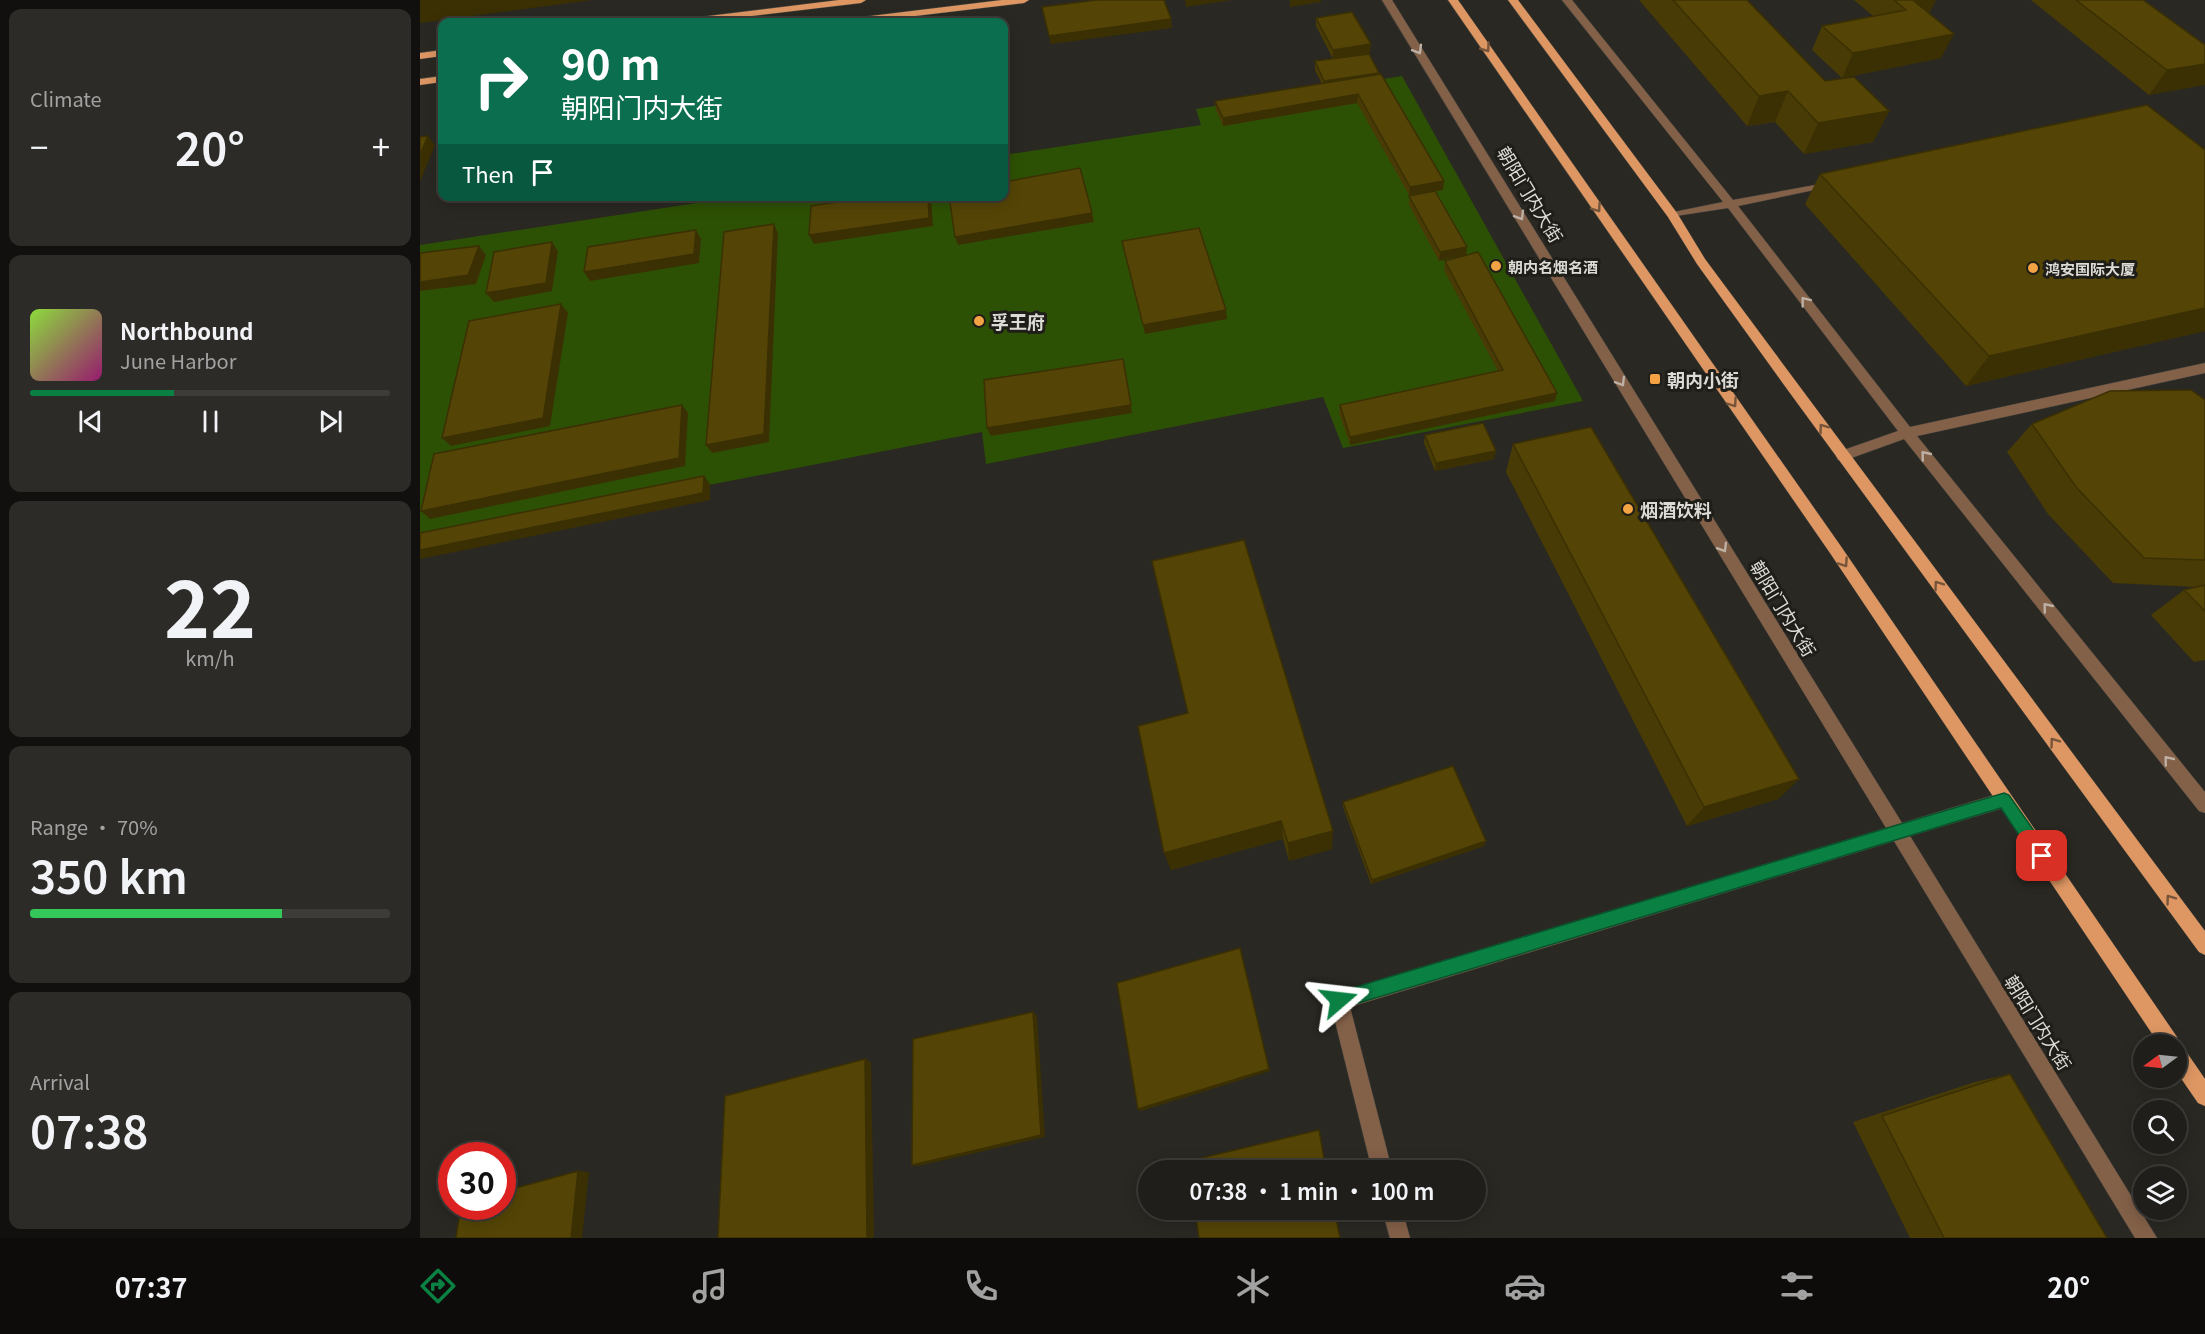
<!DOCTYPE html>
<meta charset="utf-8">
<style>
body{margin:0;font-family:Georgia,"Noto Sans SC",serif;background:#2d2b27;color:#f1f3f6;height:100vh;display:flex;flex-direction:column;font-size:22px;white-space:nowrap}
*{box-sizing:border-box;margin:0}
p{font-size:20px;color:#a2a2a2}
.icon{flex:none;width:33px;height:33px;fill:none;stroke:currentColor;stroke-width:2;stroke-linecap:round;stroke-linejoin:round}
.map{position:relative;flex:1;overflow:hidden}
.panel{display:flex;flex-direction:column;gap:9px;padding:9px;background:#12100e;width:420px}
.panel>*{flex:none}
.hud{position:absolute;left:18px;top:18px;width:570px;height:183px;border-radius:12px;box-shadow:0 3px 15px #0003,0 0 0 2px #3d3c39;background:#0b6e4f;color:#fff;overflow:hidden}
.needle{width:39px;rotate:255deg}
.buttons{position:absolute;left:1713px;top:1034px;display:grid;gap:12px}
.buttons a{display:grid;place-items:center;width:54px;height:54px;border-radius:50%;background:#201e1a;box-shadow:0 3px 15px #0003,0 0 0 2px #3d3c39;font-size:30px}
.speed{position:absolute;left:18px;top:1142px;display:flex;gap:12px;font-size:30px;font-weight:700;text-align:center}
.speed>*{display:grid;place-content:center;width:78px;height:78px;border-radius:50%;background:#201e1a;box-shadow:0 3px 15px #0003,0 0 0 2px #3d3c39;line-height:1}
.speed .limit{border:9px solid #d22;background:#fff;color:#111}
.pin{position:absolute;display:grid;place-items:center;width:51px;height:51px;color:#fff;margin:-26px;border-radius:12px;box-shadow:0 3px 9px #0006}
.me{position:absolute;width:66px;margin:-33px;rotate:73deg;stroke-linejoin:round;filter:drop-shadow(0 0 4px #0008)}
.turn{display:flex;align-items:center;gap:21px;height:126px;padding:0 24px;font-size:27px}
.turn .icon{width:78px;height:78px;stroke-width:2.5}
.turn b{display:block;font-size:42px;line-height:51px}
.then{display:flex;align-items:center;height:57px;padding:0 24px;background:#0003;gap:12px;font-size:22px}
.big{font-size:45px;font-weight:600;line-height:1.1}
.panel .tile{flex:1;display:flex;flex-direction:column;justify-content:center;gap:9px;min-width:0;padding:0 21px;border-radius:12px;background:#2d2b27}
.panel .dial{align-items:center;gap:0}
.dial b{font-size:78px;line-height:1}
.song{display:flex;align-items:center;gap:18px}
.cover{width:72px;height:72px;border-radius:9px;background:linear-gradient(135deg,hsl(90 70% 55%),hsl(320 70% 35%))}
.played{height:6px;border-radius:3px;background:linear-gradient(90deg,#0b8043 40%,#3d3c39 40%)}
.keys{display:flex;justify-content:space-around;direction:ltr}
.heat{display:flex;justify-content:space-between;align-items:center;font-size:33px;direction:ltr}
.charge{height:9px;border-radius:4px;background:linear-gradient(90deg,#34c759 70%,#3d3c39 0)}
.trip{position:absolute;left:718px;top:1160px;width:348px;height:60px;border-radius:30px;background:#201e1a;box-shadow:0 3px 15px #0003,0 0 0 2px #3d3c39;font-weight:600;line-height:60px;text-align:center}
.tabs{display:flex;height:96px;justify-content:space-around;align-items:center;background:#0d0c0a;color:#a2a2a2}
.tabs .icon{width:42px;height:42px}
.tabs .selected{color:#0b8043}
.tabs b{font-size:27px;color:#f1f3f6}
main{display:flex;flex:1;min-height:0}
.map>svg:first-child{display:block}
.green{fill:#2d5104}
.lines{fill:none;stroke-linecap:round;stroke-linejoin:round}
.minor-casing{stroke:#46453f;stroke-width:1}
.major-casing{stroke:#46453f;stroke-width:1}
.minor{fill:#836048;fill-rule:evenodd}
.major{fill:#de9763;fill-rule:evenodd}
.wall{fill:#483b05}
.shaded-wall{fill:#3b3004}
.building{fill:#544506;stroke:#3b3004;stroke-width:1.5}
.oneway{stroke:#75543a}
.oneway2{stroke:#bdb0a4}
.route{fill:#0b8043;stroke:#07532c;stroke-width:1.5}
.poi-dot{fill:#f4a344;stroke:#201e18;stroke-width:2}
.labels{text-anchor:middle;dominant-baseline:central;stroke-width:6;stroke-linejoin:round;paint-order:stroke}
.far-poi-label{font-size:15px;font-weight:bold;fill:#dcdbd6;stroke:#201e18;text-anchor:start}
.street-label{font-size:18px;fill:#dcdbd6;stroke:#201e18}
.poi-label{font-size:18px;font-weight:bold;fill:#dcdbd6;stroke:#201e18;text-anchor:start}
</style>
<main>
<section class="panel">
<div class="tile"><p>Climate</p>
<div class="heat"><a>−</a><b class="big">20°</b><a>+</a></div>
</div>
<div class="tile">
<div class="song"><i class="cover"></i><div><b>Northbound</b><p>June Harbor</p></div></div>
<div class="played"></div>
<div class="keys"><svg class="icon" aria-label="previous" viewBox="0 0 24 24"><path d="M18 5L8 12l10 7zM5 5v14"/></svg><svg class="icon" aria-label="pause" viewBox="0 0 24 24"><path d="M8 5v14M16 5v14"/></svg><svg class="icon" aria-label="next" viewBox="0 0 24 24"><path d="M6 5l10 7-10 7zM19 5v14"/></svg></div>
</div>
<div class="tile dial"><b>22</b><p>km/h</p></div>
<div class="tile"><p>Range · 70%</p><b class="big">350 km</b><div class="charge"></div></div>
<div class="tile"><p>Arrival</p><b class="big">07:38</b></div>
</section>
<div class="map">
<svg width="1785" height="1238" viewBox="0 0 1785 1238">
<rect width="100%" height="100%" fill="#2a2822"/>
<path class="green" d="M982,76L1163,401L923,448L903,397L566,464L562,432L0,541V245L316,197L584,196V155L781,125L776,109Z"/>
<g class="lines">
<defs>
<path id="minor" d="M962,0H972L1482,823L1584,792L1590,794L1592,800L1590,806L1490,836L1737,1238H1715L1474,841L930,1007L972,1170H952L910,1001L912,994L1466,828Z
M1142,0H1152L1313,200L1417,181L1418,183L1413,186L1318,206L1490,427L1785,363V373L1497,436L1785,792V813L1779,811L1484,439L1423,461L1418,460L1416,456L1418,452L1478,431L1308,208L1249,217V213L1303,202Z
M962,1209H982L990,1238H970Z"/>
<path id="major" d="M419,0H446L441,3L282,22H259L264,19Z
M582,0H609L604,3L445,22H421L426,19Z
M1028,0H1038L1420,545L1757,1037L1759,1046L1763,1047L1785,1079V1106L1778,1103L1756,1071V1044H1739L1410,553Z
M1088,0H1098L1257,213L1285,259L1377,383L1785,931V955L1779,952L1367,389L1277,264L1248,217Z
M22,50V56L0,59V53Z
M22,76V82L0,85V79Z"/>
</defs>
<use href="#minor" class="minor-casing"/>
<use href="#major" class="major-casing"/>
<use href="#minor" class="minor"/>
<use href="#major" class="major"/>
</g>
<path class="wall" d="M1219,0H1327L1405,81L1469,111L1453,142L1384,154L1355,122L1327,126Z
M1434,0H1516L1509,13L1521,58L1422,78L1392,50L1402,26L1453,16Z
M1611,0H1723L1785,45L1729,95Z
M896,18L950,53L914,59L959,73V75L1023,190L989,195L937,103L803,126L796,110L795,101L902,84L895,70V61L913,59L896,26Z
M1785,150V331L1546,386L1385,204L1400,174Z
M989,196L1047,247L1019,261L989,205Z
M1025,261L1135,401L930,445L919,413L920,405L1078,371L1024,270Z
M1785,400V660L1774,662L1731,615L1764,590L1777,587L1693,583L1628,514L1587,452L1612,424Z
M1005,435L1074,459L1015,471L1004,443Z
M1093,444L1379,779L1358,799L1267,826L1086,472Z
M718,726L912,849L869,861L863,839L751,870Z
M923,802L1064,846L951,884L923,807Z
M1590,1074L1687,1238H1490L1433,1122L1555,1082Z"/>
<path class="shaded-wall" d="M0,0H172L0,23Z
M765,0H811L766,7Z
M870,0H901V2L870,7Z
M1500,0H1516L1505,21L1494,1Z
M751,19L752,28L631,44L629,36Z
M1534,34L1521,58L1422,78L1433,53Z
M951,44L950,53L913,59V50Z
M1785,64V85L1729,95L1747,70Z
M959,73V82L904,90V81Z
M1368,91L1355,122L1327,126L1339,96Z
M938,94L937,103L803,126V118Z
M1469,111L1453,142L1384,154L1398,123Z
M8,136L15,145L0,182V155Z
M1024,181L1023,190L989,195L990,187Z
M508,196H510L511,198L513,226L394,244L389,235Z
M672,213L674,222L538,245L535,237Z
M354,224L358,233L349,442L292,453L286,445Z
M276,230L281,239L279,263L170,281L164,272Z
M132,242L138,251L132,291L74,302L66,293Z
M59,246L66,255L56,284L0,291V282Z
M1047,247L1046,255L1019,261L1020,252Z
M141,304L148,313L130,426L31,446L22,438Z
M1785,308V331L1546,386L1569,356Z
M806,310L807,319L725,334L723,325Z
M703,359L712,413L571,436L567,428Z
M1137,393L1135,401L930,445V437Z
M262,405L268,413L265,466L10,519L1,511Z
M1076,451L1074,459L1015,471L1016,463Z
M284,476L290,484V500L0,559V550Z
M1379,779L1358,799L1267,826L1284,807Z
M861,821L863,839L751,870L744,853Z
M913,831L912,849L869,861L868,843Z
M1066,841L1064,846L951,884L952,880Z
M820,948L850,1071L721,1111L718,1109Z
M613,1012L617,1016L625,1137L498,1166L492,1165Z
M445,1059L451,1062L454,1238H447Z
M158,1171L169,1172L162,1238H151Z"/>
<path class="building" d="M677,0H744L751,19L629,36L622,7Z
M1253,0H1327L1405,81L1434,77L1469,111L1398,123L1368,91L1339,96Z
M1474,0H1500L1494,1L1534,34L1433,53L1402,26L1486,10Z
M1656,0H1723L1785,45V64L1747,70Z
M932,12L951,44L913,50L896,18Z
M949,54L959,73L904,81L895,61Z
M961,74L1024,181L990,187L938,94L803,118L795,101Z
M1727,105L1785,150V308L1569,356L1400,174Z
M8,136L0,155V137Z
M660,168L672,213L535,237L529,196H584V182Z
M1015,191L1047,247L1020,252L989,196Z
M456,196H508L509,218L389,235L391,206Z
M354,224L344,434L286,445L304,232Z
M779,228L806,310L723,325L702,241Z
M276,230L274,254L164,272L168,247Z
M132,242L126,283L66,293L74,252Z
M59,246L48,275L0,282V253Z
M1058,252L1137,393L930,437L920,405L1083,370L1025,261Z
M141,304L123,418L22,438L49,321Z
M703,359L711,405L567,428L564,380Z
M1771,390L1785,400V560L1724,558L1656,487L1612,424L1690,391Z
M262,405L259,458L1,511L14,454Z
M1063,423L1076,451L1016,463L1005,435Z
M1171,427L1379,779L1284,807L1093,444Z
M284,476L283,493L0,550V533Z
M824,540L913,831L868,843L861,821L744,853L718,726L768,713L732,561Z
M1785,585V611L1764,590Z
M1033,766L1066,841L952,880L923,802Z
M820,948L849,1069L718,1109L697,983Z
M613,1012L621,1135L492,1165L493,1039Z
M445,1059L447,1238H298L305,1096Z
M1590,1074L1687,1238H1524L1462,1116Z
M899,1130L906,1170H770L769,1161Z
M158,1171L151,1238H36L41,1206H82V1192Z
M775,1209H914L920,1238H779Z"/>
<defs><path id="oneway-chevron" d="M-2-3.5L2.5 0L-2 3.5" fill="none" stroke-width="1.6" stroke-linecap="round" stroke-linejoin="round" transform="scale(1.5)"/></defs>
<g class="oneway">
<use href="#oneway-chevron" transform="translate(1066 48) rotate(55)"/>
<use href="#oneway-chevron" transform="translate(1177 208) rotate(55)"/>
<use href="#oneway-chevron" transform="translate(1313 403) rotate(55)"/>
<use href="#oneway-chevron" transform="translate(1403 428) rotate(-126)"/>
<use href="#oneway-chevron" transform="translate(1424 563) rotate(56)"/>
<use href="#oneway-chevron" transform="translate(1518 585) rotate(-126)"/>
<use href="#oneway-chevron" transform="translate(1634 742) rotate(-126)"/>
<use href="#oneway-chevron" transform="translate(1750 899) rotate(-126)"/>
</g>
<g class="oneway2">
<use href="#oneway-chevron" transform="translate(998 50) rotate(59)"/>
<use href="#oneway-chevron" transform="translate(1100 216) rotate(59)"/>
<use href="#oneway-chevron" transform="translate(1385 301) rotate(-128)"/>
<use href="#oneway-chevron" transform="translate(1201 382) rotate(59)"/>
<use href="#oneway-chevron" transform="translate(1505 455) rotate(-129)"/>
<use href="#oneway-chevron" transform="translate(1303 548) rotate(59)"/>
<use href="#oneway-chevron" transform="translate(1627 607) rotate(-129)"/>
<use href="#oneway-chevron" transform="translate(1748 760) rotate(-129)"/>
</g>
<path class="route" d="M1584,793L1589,795L1628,851L1630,856L1628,862L1622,864L1617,862L1581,808L919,1009L913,1006L910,1000L913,995L919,992Z"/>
<g class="poi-dot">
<circle cx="1076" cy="266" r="6"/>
<circle cx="1613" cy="268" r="6"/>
<circle cx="559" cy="321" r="6"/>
<rect x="1229" y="373" width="12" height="12" rx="3"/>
<circle cx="1208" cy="509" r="6"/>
</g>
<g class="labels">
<g class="far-poi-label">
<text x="1088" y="266">朝内名烟名酒</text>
<text x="1625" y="268">鸿安国际大厦</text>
</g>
<g class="street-label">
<text transform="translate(1111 194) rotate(59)">朝阳门内大街</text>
<text transform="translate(1364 608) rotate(59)">朝阳门内大街</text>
<text transform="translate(1619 1022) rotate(58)">朝阳门内大街</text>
</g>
<g class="poi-label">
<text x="571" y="321">孚王府</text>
<text x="1247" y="379">朝内小街</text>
<text x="1220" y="509">烟酒饮料</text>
</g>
</g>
</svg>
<div class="buttons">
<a><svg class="needle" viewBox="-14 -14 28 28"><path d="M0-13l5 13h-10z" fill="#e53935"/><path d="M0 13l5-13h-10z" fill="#a2a2a2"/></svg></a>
<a><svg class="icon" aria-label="search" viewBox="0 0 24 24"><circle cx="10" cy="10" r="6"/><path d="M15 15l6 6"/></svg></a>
<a><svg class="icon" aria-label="layers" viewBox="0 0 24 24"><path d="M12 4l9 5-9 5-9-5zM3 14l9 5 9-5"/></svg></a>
</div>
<div class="speed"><div class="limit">30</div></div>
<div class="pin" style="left:1622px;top:856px;background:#d93025"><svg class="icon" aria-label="arrive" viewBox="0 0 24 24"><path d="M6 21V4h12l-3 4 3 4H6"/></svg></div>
<svg class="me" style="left:919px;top:1000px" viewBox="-20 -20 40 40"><path d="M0-17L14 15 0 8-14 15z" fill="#0b8043" stroke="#fff" stroke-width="4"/></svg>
<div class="trip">07:38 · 1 min · 100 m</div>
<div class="hud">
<div class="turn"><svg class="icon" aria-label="right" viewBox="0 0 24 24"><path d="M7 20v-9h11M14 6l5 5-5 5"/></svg><div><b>90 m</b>朝阳门内大街</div></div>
<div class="then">Then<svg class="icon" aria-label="arrive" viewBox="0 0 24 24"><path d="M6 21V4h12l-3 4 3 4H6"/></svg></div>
</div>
</div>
</main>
<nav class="tabs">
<b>07:37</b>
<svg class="icon selected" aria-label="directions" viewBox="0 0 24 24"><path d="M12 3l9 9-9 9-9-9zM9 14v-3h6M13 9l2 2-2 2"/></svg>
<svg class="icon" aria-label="music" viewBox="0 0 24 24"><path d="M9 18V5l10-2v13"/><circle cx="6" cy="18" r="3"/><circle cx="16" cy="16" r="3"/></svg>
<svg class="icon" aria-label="phone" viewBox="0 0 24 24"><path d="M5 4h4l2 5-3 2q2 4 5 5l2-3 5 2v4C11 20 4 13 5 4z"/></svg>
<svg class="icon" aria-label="climate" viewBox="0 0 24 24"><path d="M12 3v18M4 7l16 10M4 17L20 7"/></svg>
<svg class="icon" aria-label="car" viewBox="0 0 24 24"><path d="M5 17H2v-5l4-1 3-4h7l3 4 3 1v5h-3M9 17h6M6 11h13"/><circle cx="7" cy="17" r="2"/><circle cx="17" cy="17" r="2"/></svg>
<svg class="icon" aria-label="filters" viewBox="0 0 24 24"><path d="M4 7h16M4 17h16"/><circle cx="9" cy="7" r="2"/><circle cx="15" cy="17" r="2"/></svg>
<b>20°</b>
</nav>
